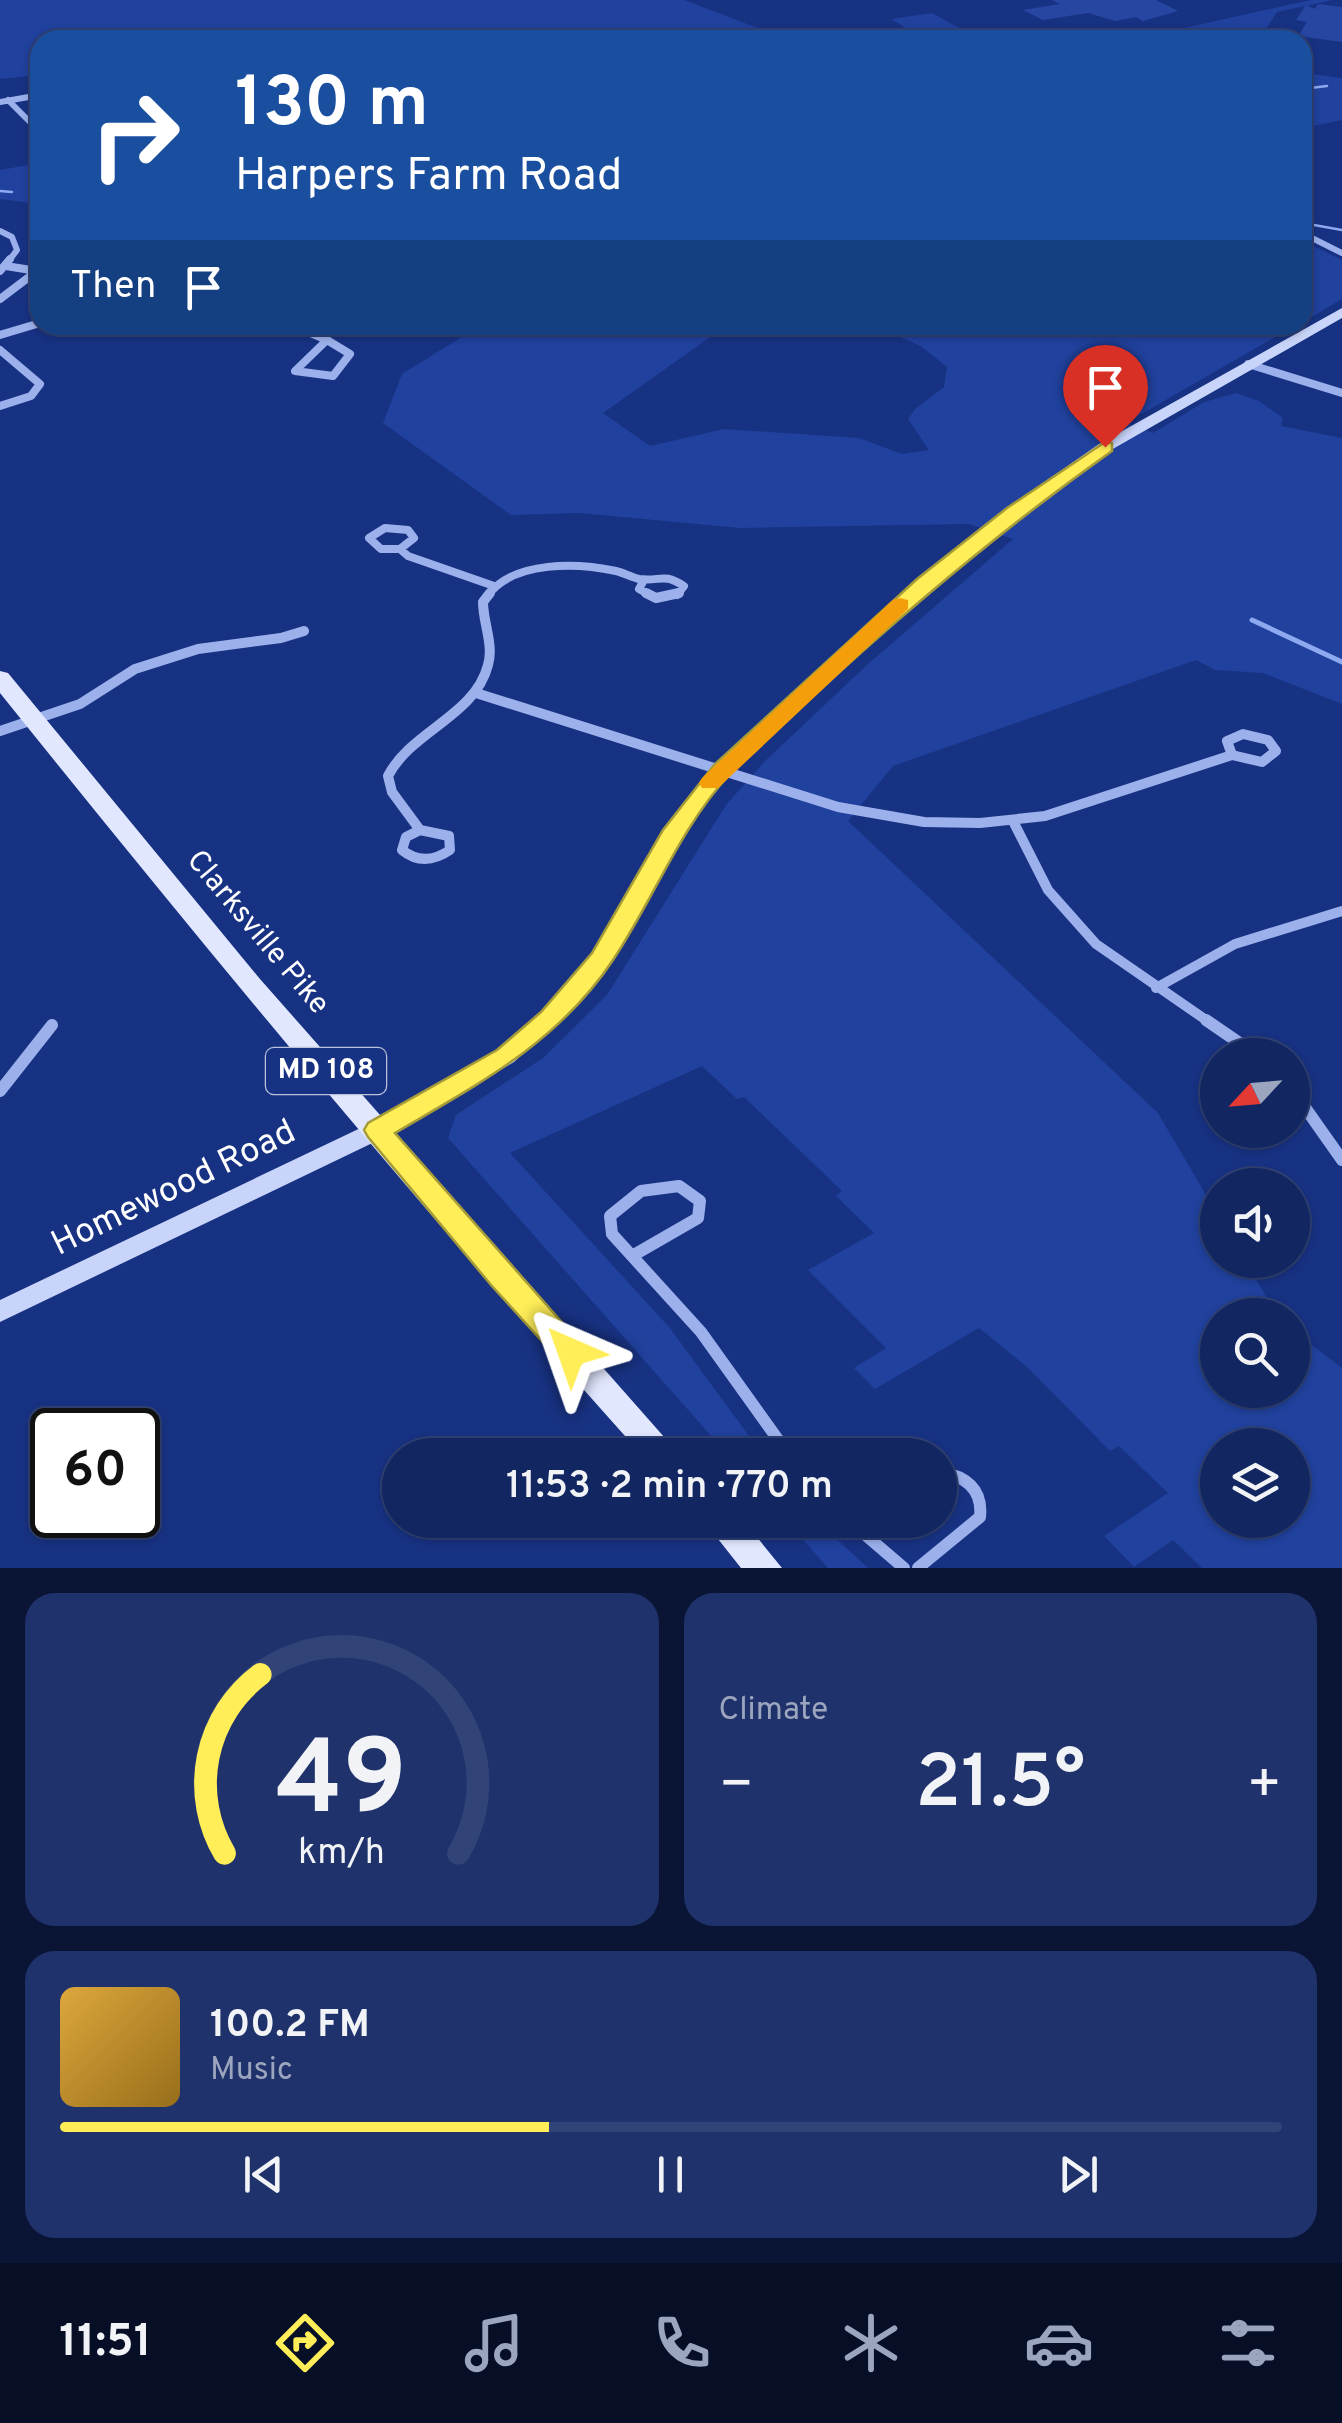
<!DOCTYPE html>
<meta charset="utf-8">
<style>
body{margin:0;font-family:Overpass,sans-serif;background:#1f326b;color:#f1f3f6;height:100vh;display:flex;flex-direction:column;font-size:38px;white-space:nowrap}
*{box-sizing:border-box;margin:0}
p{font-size:32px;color:#9ca5be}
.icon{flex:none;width:55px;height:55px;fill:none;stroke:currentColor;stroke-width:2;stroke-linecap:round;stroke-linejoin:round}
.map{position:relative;height:1568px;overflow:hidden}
.panel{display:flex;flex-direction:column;gap:25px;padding:25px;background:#0a1536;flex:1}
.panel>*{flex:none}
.guide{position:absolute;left:30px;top:30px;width:1282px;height:305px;border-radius:30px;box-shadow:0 2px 8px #0004,0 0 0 2px #314377;background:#1a4fa0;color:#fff;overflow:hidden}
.needle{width:65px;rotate:244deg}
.tools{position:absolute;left:1200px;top:1038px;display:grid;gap:20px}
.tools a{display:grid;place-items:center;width:110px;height:110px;border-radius:50%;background:#122662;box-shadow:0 2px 8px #0004,0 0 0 2px #314377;font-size:50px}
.speed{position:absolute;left:30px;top:1408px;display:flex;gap:20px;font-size:50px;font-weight:700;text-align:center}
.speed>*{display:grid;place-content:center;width:130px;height:130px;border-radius:50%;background:#122662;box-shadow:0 2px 8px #0004,0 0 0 2px #314377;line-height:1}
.speed .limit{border:5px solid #111;border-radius:15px;background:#fff;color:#111}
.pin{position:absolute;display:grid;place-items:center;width:85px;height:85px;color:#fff;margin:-102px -42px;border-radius:50% 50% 50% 0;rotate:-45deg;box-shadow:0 0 10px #0007}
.pin .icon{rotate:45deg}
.me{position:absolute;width:110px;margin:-55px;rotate:317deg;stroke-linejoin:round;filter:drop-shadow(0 0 8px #0008)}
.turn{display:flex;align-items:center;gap:35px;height:210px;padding:0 40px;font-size:45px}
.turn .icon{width:130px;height:130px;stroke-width:2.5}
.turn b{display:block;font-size:70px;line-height:85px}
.then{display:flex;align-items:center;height:95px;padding:0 40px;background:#0003;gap:20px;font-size:38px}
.big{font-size:75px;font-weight:600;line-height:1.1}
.panel .card{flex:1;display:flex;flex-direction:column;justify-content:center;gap:15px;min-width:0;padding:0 35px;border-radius:30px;background:#1f326b}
.panel .dial{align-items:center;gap:0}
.dial svg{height:260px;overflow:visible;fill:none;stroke:#314377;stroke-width:7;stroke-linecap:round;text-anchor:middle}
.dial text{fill:#f1f3f6;stroke:none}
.song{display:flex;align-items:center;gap:30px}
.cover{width:120px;height:120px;border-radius:15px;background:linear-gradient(135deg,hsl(40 70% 55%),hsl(40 70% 35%))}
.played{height:10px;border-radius:5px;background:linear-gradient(90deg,#ffee57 40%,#314377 40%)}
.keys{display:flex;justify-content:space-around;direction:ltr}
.heat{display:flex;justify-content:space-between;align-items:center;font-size:55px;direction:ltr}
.panel .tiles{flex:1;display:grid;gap:25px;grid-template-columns:1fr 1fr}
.card:last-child{grid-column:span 2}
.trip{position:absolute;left:382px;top:1438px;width:575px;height:100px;border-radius:50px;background:#122662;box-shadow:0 2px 8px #0004,0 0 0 2px #314377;font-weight:600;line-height:100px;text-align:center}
.tabs{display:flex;height:160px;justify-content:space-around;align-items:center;background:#070f27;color:#9ca5be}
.tabs .icon{width:70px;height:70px}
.tabs .active{color:#ffee57}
.tabs b{font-size:45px;color:#f1f3f6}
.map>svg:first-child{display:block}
.green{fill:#20419d;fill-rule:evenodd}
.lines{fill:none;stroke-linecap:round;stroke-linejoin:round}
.stream-far1{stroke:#8ea9ef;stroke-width:2.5}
.stream{stroke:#8ea9ef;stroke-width:5}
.building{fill:#2646a2}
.street-far3{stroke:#9cb1ec;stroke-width:6}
.street-far2{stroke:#9cb1ec;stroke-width:8}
.street-far1{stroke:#9cb1ec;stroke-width:10}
.street{stroke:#9cb1ec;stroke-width:12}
.secondary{fill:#c8d4f9;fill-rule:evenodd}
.primary{fill:#e1e7ff;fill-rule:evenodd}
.route{fill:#ffee57;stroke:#a69b39;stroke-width:2.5}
.slow{fill:#f59e0b}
.labels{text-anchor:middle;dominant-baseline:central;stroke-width:10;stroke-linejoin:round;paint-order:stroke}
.shield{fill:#183283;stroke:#bac2da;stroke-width:2.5}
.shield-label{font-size:28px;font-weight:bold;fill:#fff}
.street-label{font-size:30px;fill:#fff;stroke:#183283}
.near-street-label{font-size:35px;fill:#fff;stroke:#183283}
</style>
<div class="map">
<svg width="1342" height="1568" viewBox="0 0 1342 1568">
<rect width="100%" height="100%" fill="#183283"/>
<path class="green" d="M0,0H684L790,40H40V75L0,79Z
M1311,0H1333L1277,12L1259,40H1130Z
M932,13L979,39L926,40L891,19Z
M1303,73L1342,78V120L1303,128Z
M40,163V201L34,197L32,203L0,199V170Z
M1303,241L1342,260V299L1303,322Z
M481,325H755L716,333L603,413L650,446L724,429L859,438L902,454L929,450L908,419L915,409L944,387L947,367L922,347L875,325H1296L1126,423L1153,433L1204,402L1236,393L1259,401L1283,418L1281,426L1342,438V704L1263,673L1215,670L1196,660L893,766L848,821L1158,1113L1217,1214L1218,1260H1245L1277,1315H1218V1390H1292L1293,1331L1342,1368V1568H1202L1173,1540L1134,1567L1104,1536L1168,1493L1119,1446L1110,1451L1027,1367L979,1328L875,1389L854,1368L886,1348L808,1270L874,1233L836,1196L842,1191L744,1097L737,1099L702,1066L510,1153L669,1327L763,1455H728L448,1138L456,1115L543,1058L607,995L726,805L764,762L869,663L1013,539L969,524L740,528L579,513L511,515L383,423L402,374ZM1218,1445H1292V1520H1218Z
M786,1520H816L868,1568H828Z"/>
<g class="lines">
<path class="stream-far1" d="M1302,89L1327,86
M0,191L12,192
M1314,225L1342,230"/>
<path class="stream" d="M1252,620L1342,662"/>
</g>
<path class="building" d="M1052,0H1156L1178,11L1143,21L1136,17L1115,21L1088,13L1043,20L1023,10L1060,4Z
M1318,4L1342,7V42L1298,36L1307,22L1296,20L1306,5L1315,9Z"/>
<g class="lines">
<path class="street-far3" d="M8,100L36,128
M0,102L40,95
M0,231L12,237L17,250L8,262
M1302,233L1342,253"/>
<path class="street-far2" d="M0,271L10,259
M0,299L37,271L6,266
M292,325L327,340
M0,335L40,323
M327,340L350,354L333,376L295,371Z
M0,350L40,384L31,396L0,406
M1248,364L1342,393
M385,528L408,530L414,538L400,549H381L369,538Z
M400,549L408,556L494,586
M644,580L639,589L650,595
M488,595C515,560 578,563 616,571C624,573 631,577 639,579C661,582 662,572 684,586L677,595"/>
<path class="street-far1" d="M646,593L656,598L679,593
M476,693L838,807L924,822L980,823L1045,816L1232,755
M0,731L80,704L135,669L198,649L281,638L304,631
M1243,734L1268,740L1276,751L1262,762L1232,755L1227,741Z
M1013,821L1048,890L1096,944L1209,1022
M420,830L449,836L450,850C434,861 418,863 402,850L406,837Z
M420,830L392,792L388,776C411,731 475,716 488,665C494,645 483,623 483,602L490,593
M1156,988L1235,944L1342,911"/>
<path class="street" d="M1206,1020L1257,1055
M1292,1089L1342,1160
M0,1091L52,1025
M632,1256L698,1218L700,1201L679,1186L641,1191L610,1216L612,1234L701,1332L789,1455
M848,1520L904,1568
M918,1568L980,1517C983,1489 966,1476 940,1472"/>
<path class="secondary" d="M1342,308V318L1111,450L1020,516L930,587L728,773L683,831L636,919L589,992L514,1062L387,1136L0,1322V1300L369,1124L498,1050L573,982L614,919L664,829L714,765L918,579L1008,508L1099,444Z"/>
<path class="primary" d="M0,671L8,673L260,979L680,1455H642C420,1208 208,952 0,693Z
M703,1520H743L782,1568H741Z"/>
</g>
<path class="route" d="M1105,442L1112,443V451C1009,524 917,601 824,686C793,715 759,743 730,774C679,829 654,899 613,960C558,1043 478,1084 395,1133L581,1344L586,1352L581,1361L571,1364L560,1361L491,1285L368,1137L364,1130L368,1123L497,1050L541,1012L592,953L663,830L714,765L917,579L1007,508Z"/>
<path class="slow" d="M900,598L908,600V609L718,788H702L699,783L702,778L893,600Z"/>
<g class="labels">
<rect class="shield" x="266" y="1048" width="120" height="46" rx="8"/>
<g class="shield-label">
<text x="326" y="1071">MD 108</text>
</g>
<g class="street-label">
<text transform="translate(257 933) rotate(50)">Clarksville Pike</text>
</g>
<g class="near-street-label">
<text transform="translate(174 1189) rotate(-26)">Homewood Road</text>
</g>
</g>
</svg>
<div class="tools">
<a><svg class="needle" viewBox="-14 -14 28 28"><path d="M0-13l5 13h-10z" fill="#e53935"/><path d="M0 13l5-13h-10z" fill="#9ca5be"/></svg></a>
<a><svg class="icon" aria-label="sound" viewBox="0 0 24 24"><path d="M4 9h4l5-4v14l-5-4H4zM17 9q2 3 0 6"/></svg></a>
<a><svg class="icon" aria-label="search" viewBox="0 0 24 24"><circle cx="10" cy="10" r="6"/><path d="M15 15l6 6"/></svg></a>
<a><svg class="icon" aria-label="layers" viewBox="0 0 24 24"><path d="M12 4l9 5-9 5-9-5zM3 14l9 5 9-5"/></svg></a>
</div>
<div class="speed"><div class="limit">60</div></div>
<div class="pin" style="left:1105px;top:447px;background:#d93025"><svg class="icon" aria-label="arrive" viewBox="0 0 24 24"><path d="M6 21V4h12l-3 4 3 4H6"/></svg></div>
<svg class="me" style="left:571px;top:1352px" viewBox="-20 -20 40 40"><path d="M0-17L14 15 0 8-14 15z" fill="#ffee57" stroke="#fff" stroke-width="4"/></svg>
<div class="trip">11:53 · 2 min · 770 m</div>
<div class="guide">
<div class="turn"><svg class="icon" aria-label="right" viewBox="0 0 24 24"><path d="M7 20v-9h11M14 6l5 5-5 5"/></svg><div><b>130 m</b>Harpers Farm Road</div></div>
<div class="then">Then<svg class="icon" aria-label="arrive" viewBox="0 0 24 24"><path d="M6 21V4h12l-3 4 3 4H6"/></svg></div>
</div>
</div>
<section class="panel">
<div class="tiles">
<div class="card dial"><svg viewBox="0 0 100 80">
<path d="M14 69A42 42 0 1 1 86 69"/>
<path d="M14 69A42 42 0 0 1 25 14" stroke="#ffee57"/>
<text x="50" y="56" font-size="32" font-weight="700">49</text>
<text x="50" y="72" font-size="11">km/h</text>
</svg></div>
<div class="card"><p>Climate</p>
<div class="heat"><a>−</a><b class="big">21.5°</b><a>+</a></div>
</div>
<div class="card">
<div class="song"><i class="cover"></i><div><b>100.2 FM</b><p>Music</p></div></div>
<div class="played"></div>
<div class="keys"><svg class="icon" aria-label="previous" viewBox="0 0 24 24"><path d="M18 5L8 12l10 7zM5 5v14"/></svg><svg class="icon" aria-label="pause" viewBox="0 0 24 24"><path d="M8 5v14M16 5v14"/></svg><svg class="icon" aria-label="next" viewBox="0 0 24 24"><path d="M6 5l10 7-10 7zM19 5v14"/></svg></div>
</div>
</div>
</section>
<nav class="tabs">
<b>11:51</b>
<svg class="icon active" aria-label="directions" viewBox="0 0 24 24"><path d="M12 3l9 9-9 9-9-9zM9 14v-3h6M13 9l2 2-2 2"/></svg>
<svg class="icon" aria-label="music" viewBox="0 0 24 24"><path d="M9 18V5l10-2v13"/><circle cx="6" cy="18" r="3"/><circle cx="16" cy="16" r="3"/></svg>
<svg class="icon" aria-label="phone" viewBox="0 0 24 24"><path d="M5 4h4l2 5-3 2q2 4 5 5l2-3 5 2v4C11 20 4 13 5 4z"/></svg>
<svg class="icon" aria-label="climate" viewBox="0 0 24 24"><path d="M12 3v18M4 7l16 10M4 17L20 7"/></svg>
<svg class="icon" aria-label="car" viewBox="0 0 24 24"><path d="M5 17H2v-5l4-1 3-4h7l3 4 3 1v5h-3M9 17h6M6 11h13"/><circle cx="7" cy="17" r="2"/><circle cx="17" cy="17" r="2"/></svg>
<svg class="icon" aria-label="filters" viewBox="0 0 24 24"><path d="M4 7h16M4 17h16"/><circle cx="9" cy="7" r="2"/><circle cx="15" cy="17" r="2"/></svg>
</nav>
